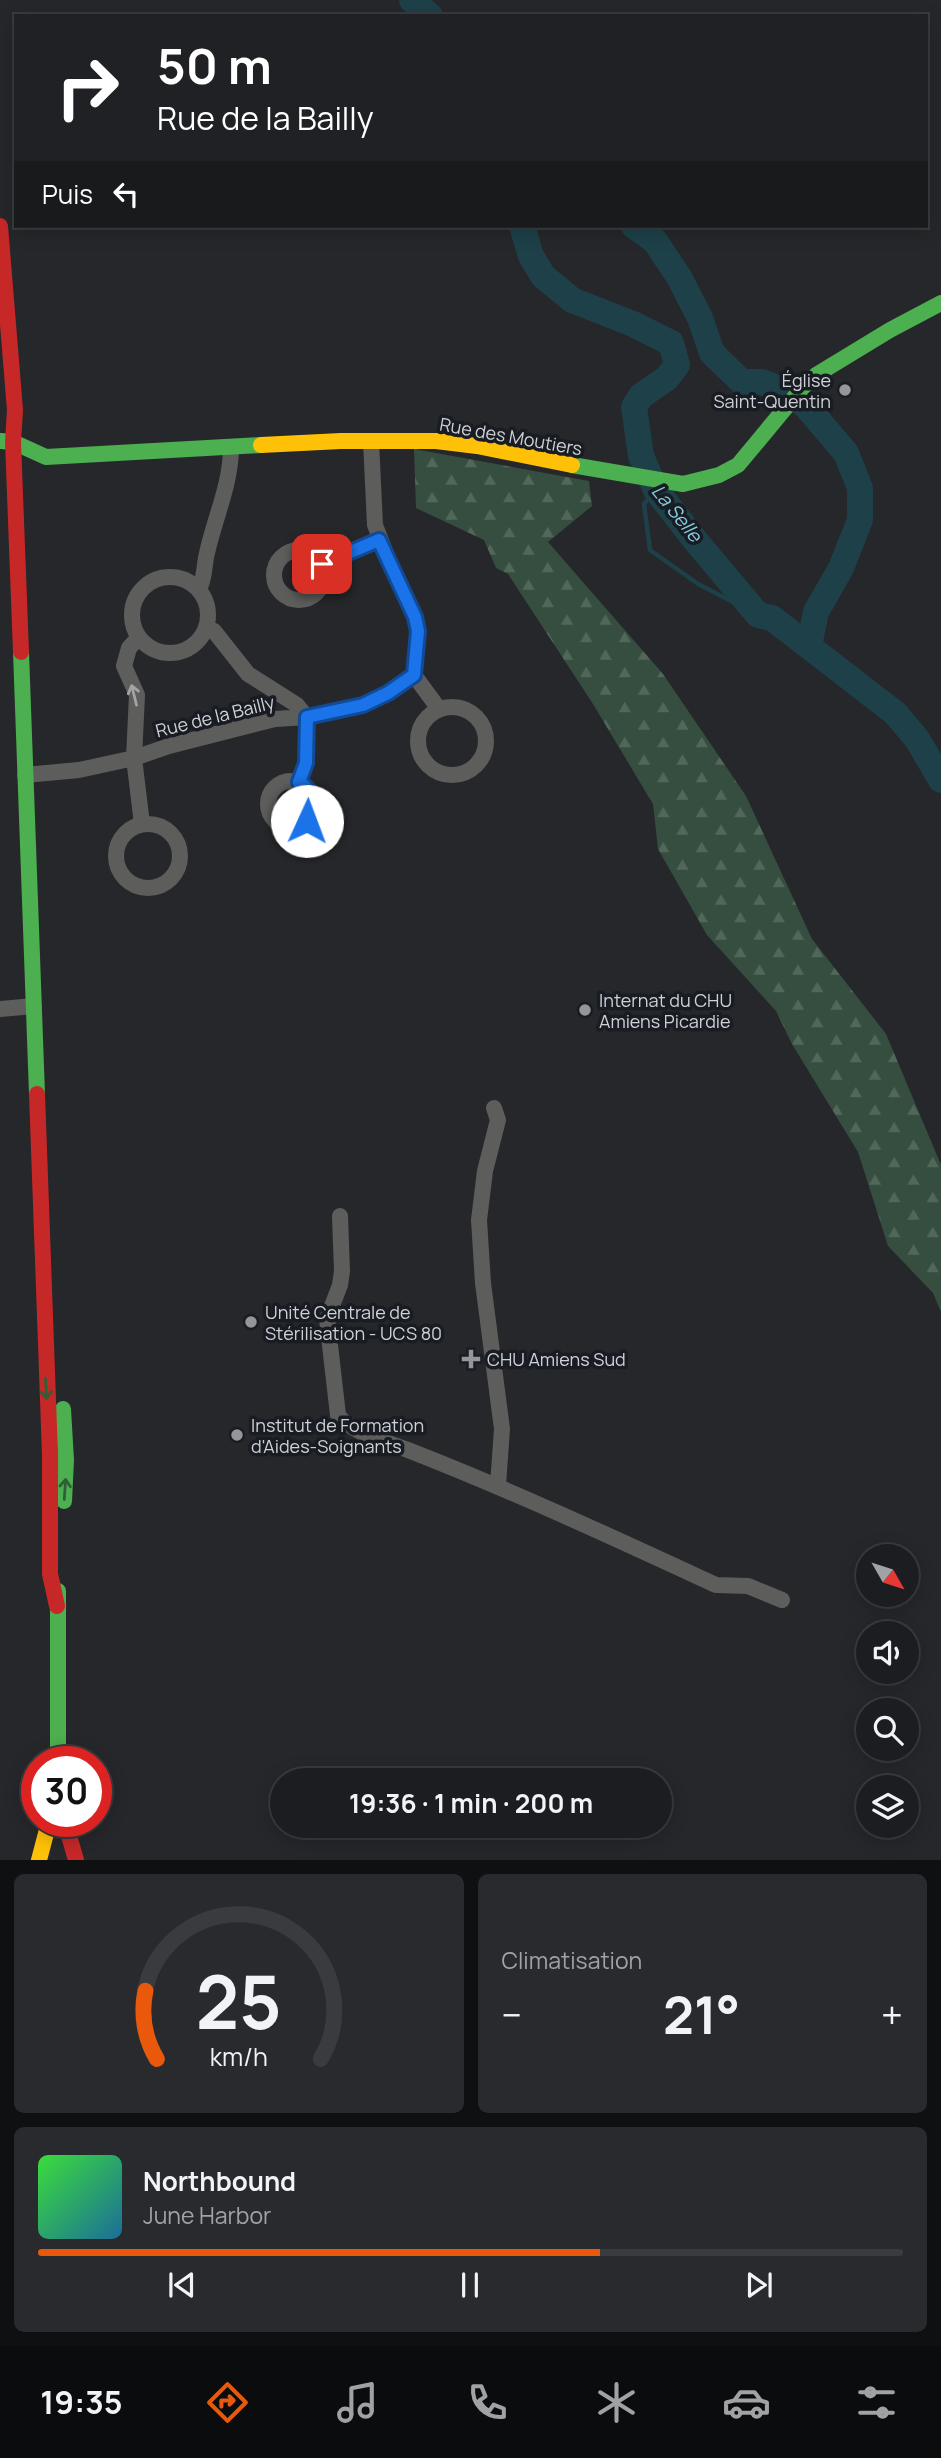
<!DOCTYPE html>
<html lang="fr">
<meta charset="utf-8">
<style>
body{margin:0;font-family:Manrope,sans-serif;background:#292a2d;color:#f1f3f6;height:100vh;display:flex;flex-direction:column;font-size:26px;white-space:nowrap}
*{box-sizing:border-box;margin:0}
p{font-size:23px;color:#a0a2a5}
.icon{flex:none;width:38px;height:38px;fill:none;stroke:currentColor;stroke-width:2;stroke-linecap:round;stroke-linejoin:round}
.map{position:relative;height:1860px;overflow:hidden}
.sheet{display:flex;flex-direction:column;gap:14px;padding:14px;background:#0f1012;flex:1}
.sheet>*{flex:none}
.guide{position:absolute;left:14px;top:14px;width:914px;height:214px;border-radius:0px;box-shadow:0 4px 18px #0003,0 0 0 2px #3a3b3e;background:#202124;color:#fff;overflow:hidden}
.needle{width:46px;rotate:129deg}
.fabs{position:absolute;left:856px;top:1544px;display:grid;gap:14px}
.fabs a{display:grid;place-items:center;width:63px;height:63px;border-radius:50%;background:#1c1d20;box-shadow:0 4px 18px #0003,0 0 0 2px #3a3b3e;font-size:35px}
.speed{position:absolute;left:21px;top:1746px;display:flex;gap:14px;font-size:35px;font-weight:700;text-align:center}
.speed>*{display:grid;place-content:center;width:91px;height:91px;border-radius:50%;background:#1c1d20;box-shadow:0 4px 18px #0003,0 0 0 2px #3a3b3e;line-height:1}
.speed .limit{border:10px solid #d22;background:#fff;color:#111}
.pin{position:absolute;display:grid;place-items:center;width:60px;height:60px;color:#fff;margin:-30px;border-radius:14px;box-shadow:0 4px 10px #0006}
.me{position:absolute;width:77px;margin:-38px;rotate:2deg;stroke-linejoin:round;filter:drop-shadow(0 0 5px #0008)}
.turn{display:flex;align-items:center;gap:24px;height:147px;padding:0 28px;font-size:32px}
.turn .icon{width:91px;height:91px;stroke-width:2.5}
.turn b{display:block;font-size:49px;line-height:60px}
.then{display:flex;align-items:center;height:66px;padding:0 28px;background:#0003;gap:14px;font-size:26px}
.big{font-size:52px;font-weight:700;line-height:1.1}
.sheet .tile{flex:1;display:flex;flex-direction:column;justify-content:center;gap:10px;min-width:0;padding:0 24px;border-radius:10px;background:#292a2d}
.sheet .dial{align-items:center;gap:0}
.dial svg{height:182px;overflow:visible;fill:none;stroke:#3a3b3e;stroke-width:7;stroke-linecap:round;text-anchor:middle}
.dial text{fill:#f1f3f6;stroke:none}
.song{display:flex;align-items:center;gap:21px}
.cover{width:84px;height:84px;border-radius:10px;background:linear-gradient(135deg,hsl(120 70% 55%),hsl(200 70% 35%))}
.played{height:7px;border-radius:4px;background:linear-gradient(90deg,#ea580c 65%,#3a3b3e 65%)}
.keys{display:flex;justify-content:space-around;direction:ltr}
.heat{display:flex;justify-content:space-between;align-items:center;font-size:38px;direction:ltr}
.sheet .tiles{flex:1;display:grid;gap:14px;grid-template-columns:1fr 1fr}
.tile:last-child{grid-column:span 2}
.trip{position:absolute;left:270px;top:1768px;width:402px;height:70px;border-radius:35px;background:#1c1d20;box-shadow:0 4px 18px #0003,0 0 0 2px #3a3b3e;font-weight:700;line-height:70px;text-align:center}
.menu{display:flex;height:112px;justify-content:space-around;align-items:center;background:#0b0c0d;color:#a0a2a5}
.menu .icon{width:49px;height:49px}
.menu .active{color:#ea580c}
.menu b{font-size:32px;color:#f1f3f6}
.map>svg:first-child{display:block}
.forest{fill:url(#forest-firs)}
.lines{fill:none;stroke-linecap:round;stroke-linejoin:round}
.stream{stroke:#1e4049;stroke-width:4.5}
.river{stroke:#1e4049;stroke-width:26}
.street{stroke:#5d5d5c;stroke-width:16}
.fast{stroke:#4caf50;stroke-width:16}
.slow{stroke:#ffc107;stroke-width:16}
.jam{stroke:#c62828;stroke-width:16}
.oneway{stroke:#a1a3a5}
.oneway2{stroke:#305f37}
.route-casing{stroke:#114b97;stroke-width:18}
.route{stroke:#1a73e8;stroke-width:12}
.poi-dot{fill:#93969a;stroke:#191d23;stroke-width:2.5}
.labels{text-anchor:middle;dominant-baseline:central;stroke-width:7;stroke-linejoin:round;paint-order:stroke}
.poi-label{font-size:18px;fill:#ced2d6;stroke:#191d23;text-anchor:start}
.street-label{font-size:18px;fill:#ced2d6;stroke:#191d23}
.water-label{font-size:19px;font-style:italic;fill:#87cce1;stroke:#191d23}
</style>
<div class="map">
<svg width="941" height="1860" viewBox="0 0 941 1860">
<defs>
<pattern id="forest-firs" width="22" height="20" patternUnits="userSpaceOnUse" patternTransform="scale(1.75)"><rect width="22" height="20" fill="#354e3f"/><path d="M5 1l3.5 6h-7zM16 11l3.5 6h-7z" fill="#51675a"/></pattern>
</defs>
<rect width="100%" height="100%" fill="#25272a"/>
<path class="forest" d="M414,449L589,481L592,506L548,542L663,674L746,796L812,939L886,1034L941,1165V1312L933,1293L888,1246L858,1152L792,1044L776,1011L707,935L658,849L653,804L593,704L508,574L496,568L484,540L416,508Z"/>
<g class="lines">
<path class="stream" d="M656,490L644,504L650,550L698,584L758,615"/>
<path class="river" d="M412,0L430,16
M522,226L531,256L543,276L572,300L633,324L671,343L677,365L667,378L641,396L634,407L641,456L656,490L695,540L758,615L772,618L895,713L917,739L941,780
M634,226L655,241L679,277L700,318L712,353L742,382H762L787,392L806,406L846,453L860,488V520L841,568L816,612L809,646"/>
<path class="street" d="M274 575a25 25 0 1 1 50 0a25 25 0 1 1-50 0Z
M322,564L379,539
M132 615a38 38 0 1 1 76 0a38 38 0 1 1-76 0Z
M199,589C205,579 204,564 207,553C215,517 231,484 231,447
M206,628L214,631L248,674L297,705L307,717L306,763L299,782
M139,637L129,648L124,666L137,695L134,758L142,824
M414,675L439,709
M418 741a34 34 0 1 1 68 0a34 34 0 1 1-68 0Z
M25,775L79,770L134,758L169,746L275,719L307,717L363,705L388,693L414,675L418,631L415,617L390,564L375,525L371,441
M268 804a23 23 0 1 1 46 0a23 23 0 1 1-46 0Z
M116 856a32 32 0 1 1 64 0a32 32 0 1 1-64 0Z
M0,1009L34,1006
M494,1108L498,1120L485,1171L479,1220L483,1283L502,1429L498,1485
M340,1216L342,1271L340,1285L327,1319L338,1415C349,1432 390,1443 408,1450C513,1491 614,1538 716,1585L748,1586L782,1600"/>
<path class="fast" d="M1,441L13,442L46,457L261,445
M572,465L683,484L719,475L738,465L802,388L816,375L890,330L941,303
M21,652L37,1094
M63,1409L66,1460L64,1501
M58,1591V1762"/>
<path class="slow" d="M261,445L341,441H436L477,446L572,465
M39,1860L49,1822"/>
<path class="jam" d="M0,226L15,410L13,442L21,652
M37,1094L50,1455V1574L57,1606
M65,1822L76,1860"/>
</g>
<defs><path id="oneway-shaft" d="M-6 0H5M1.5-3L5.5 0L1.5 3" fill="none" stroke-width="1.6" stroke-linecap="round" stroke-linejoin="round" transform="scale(1.75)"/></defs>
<use class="oneway" href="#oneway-shaft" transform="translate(134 695) rotate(-104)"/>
<g class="oneway2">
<use href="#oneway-shaft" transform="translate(46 1389) rotate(87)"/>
<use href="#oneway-shaft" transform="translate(65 1489) rotate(-86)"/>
</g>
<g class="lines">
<defs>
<path id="route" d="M307,821C318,806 315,791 299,782L306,763L307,717L363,705L388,693L414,675L418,631L415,617L379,540L322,564"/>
</defs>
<use href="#route" class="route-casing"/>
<use href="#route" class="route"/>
</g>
<g class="poi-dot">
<circle cx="845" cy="390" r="7"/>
<circle cx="585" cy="1010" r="7"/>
<circle cx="251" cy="1322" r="7"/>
<path d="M467.5 1348.5h7v7h7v7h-7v7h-7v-7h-7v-7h7z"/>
<circle cx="237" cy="1435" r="7"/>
</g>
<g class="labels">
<g class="poi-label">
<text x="831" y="380" text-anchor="end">Église<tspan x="831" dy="21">Saint-Quentin</tspan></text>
<text x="599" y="1000">Internat du CHU<tspan x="599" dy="21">Amiens Picardie</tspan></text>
<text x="265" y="1312">Unité Centrale de<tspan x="265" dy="21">Stérilisation - UCS 80</tspan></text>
<text x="487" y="1359">CHU Amiens Sud</text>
<text x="251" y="1425">Institut de Formation<tspan x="251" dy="21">d'Aides-Soignants</tspan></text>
</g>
<g class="street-label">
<text transform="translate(511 436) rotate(10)">Rue des Moutiers</text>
<text transform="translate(215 716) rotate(-14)">Rue de la Bailly</text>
</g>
<g class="water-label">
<text transform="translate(677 513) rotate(51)">La Selle</text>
</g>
</g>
</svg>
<div class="fabs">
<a><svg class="needle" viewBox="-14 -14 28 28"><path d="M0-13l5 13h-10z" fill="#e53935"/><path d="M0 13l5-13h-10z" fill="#a0a2a5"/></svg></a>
<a><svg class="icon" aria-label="sound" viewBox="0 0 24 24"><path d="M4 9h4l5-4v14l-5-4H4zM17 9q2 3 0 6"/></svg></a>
<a><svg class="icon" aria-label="search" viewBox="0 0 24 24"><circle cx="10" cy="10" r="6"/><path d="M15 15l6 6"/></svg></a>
<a><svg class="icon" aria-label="layers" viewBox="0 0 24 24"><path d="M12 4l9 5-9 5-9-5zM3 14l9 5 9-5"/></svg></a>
</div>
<div class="speed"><div class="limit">30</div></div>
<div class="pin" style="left:322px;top:564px;background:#d93025"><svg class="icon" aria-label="arrive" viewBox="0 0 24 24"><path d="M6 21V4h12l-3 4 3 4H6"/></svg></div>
<svg class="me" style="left:307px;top:821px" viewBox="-20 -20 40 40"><circle r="19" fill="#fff"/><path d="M0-13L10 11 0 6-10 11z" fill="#1a73e8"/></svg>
<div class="trip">19:36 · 1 min · 200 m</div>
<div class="guide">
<div class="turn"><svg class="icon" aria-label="right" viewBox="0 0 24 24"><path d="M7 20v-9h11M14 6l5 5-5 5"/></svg><div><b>50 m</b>Rue de la Bailly</div></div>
<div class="then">Puis<svg class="icon" aria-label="left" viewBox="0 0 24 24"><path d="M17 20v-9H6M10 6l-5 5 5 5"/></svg></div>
</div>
</div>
<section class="sheet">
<div class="tiles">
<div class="tile dial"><svg viewBox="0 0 100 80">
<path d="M14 69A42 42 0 1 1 86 69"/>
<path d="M14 69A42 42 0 0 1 9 39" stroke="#ea580c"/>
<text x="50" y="56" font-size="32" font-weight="700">25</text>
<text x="50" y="72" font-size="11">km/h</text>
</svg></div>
<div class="tile"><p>Climatisation</p>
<div class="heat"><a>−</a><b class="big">21°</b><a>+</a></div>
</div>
<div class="tile">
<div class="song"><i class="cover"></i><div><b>Northbound</b><p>June Harbor</p></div></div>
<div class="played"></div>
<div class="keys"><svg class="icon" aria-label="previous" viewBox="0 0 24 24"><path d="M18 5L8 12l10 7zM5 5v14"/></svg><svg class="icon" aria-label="pause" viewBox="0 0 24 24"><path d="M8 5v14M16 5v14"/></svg><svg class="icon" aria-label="next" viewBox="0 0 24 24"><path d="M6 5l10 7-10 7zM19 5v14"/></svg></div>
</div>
</div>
</section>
<nav class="menu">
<b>19:35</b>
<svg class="icon active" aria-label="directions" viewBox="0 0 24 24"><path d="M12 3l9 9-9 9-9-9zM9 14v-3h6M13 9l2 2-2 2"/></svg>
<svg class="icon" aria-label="music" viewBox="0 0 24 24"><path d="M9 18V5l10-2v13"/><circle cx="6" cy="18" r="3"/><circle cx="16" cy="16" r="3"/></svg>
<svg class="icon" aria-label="phone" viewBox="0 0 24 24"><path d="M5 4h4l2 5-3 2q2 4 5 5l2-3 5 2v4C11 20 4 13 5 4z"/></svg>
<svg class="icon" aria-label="climate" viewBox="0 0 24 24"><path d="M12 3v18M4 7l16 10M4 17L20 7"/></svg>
<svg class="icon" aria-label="car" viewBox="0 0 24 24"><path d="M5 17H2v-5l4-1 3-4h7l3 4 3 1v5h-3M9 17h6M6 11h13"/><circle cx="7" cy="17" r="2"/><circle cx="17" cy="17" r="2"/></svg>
<svg class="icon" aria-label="filters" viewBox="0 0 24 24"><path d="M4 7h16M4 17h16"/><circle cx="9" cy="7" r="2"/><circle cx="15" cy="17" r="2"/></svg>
</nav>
